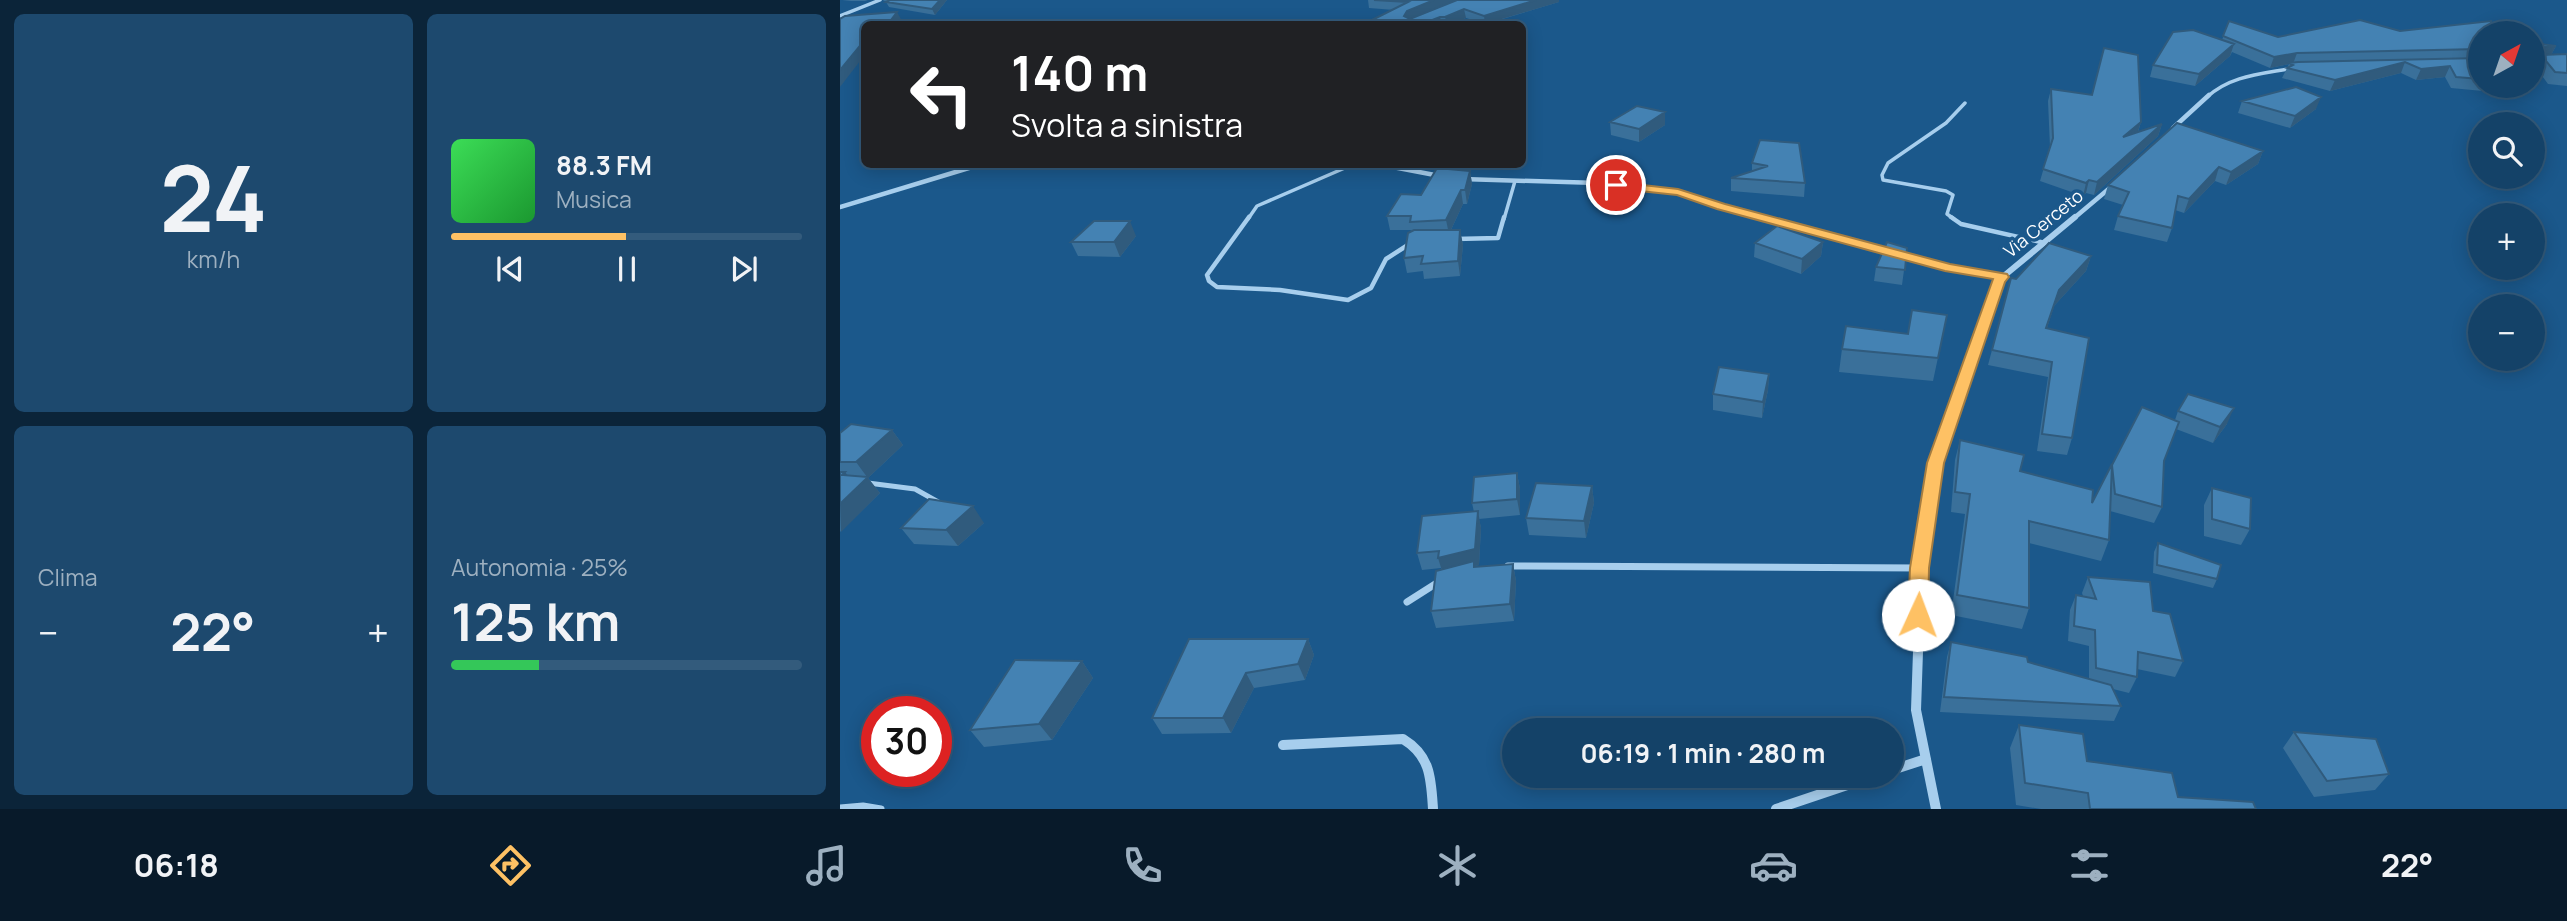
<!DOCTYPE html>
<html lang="it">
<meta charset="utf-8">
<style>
body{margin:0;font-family:Manrope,sans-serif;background:#1d496e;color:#f1f3f6;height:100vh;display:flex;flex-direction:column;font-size:26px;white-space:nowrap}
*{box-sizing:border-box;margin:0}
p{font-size:23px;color:#9db0c0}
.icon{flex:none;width:38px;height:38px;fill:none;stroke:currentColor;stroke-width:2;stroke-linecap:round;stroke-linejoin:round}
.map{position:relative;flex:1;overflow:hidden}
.sheet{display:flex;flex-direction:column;gap:14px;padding:14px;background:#0b2439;width:840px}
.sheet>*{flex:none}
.banner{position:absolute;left:21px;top:21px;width:665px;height:147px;border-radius:10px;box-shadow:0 4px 18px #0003,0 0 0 2px #335b7c;background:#202124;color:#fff;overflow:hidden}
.needle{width:46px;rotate:40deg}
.tools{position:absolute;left:1628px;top:21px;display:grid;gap:14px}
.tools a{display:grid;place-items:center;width:77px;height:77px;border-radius:50%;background:#144268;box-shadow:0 4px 18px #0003,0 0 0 2px #335b7c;font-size:35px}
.speed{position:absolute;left:21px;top:696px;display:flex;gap:14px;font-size:35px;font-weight:700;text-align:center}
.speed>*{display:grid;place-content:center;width:91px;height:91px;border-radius:50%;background:#144268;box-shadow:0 4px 18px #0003,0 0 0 2px #335b7c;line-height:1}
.speed .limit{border:10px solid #d22;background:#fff;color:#111}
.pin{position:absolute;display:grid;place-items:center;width:60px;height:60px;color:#fff;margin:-30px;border:4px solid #fff;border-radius:50%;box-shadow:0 2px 7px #0007}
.me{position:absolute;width:77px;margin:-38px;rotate:2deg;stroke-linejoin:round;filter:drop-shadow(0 0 5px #0008)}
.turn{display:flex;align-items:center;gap:24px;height:147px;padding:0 35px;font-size:32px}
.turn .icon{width:91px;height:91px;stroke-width:2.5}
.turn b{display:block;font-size:49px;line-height:60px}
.big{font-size:52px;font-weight:700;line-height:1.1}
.sheet .widget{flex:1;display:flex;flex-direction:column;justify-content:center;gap:10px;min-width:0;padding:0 24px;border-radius:10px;background:#1d496e}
.sheet .dial{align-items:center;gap:0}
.dial b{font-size:91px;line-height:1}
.song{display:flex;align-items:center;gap:21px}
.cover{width:84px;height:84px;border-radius:10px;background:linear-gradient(135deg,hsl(130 70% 55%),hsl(130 70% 35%))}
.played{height:7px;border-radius:4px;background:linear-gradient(90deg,#fec164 50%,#335b7c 50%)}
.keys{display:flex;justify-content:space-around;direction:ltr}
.heat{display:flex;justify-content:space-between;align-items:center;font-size:38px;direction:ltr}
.charge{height:10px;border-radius:5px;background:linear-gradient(90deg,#34c759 25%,#335b7c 0)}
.sheet .tiles{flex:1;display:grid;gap:14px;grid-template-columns:repeat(2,1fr)}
.trip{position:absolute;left:662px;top:718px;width:402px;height:70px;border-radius:35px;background:#144268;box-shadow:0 4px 18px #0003,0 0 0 2px #335b7c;font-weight:700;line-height:70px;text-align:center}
.tabs{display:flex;height:112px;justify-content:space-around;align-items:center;background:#081a2a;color:#9db0c0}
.tabs .icon{width:49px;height:49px}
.tabs .current{color:#fec164}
.tabs b{font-size:32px;color:#f1f3f6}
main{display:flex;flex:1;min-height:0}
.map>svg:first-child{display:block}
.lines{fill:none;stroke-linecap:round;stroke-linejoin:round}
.service-far3{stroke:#a7ceed;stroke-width:3.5}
.service-far2{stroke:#a7ceed;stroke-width:4.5}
.service-far1{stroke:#a7ceed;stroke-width:5}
.service{stroke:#a7ceed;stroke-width:7}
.minor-far4{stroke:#a7ceed;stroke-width:3.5}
.minor-far3{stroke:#a7ceed;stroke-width:4.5}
.minor-far2{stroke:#a7ceed;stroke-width:6}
.minor-far1{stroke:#a7ceed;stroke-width:8}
.minor{stroke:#a7ceed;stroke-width:10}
.wall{fill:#3a709a}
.shaded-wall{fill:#305b7d}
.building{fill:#4482b3;stroke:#305b7d;stroke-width:2}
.route{fill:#fec164;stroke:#a57d41;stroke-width:2}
.labels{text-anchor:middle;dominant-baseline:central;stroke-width:7;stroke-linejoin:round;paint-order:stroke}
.street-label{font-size:18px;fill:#fff;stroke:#1b588b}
</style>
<main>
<section class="sheet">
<div class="tiles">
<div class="widget dial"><b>24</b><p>km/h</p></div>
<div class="widget">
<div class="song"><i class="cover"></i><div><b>88.3 FM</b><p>Musica</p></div></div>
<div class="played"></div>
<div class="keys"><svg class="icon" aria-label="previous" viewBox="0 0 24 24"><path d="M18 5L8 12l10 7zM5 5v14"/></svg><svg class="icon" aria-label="pause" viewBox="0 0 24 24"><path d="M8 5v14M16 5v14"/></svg><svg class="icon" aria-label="next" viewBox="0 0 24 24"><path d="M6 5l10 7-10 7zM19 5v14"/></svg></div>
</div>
<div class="widget"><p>Clima</p>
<div class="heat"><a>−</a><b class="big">22°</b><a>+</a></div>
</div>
<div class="widget"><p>Autonomia · 25%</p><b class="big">125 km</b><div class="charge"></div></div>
</div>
</section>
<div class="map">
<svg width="1727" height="809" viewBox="0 0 1727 809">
<rect width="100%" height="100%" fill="#1b588b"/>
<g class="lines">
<path class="service-far3" d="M408,219L417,206L514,164
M664,219L675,181
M1114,219L1107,214L1113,195L1106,191L1043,180L1042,175L1048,163L1106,123L1125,103"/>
<path class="service-far2" d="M409,217L367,275L369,281L377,287L440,290L508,300L531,288L546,259L571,243
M1111,217L1121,224L1205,243
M615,239L658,238L664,217"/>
<path class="service-far1" d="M28,483L75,489L100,503"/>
<path class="service" d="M668,566L1080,568
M567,602L600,581
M0,808L23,806L41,809"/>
<path class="minor-far4" d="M0,16L40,0
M1367,97C1391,75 1422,74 1453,68"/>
<path class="minor-far3" d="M1333,128L1369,95
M537,164L600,176
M622,179L758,183L838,192L925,219
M0,207L142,164
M1233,219L1271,187"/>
<path class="minor-far2" d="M919,217L1109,268L1162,277
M1127,372L1159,280L1235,217"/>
<path class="minor-far1" d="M1080,566L1096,463L1128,370"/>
<path class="minor" d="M1081,564L1076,710L1096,809
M443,745L563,739C591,756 591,779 593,809
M1052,770L1086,759
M936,809L1037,775"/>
</g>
<path class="wall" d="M2,0H28L25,1H11Z
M43,0H107L95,15L49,7L46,2L47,1H44Z
M528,0H617L719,2L646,24L626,18L611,24H524L554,10L529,8Z
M1389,21L1438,37L1560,31L1640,33V86H1668L1664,93L1611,88L1605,77L1576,80L1561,73L1490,91L1442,78L1449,64L1430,68L1392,52L1390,56L1355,86L1310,77L1313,65L1382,40Z
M1692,43L1716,46L1711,55L1727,54V86L1708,84L1695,66L1699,58L1692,59Z
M1211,89L1301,122L1298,132L1322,124L1318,136L1254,195L1246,193L1243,196L1200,181L1210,147L1208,101Z
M1402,101L1476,109L1450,128L1398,113Z
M825,112V125L799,142L771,135L770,122Z
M920,140L965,183L964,197L891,191V178L912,171V163Z
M1423,151L1418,164L1386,185L1375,181L1344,213L1335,210L1332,228L1327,242L1274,230L1278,216L1283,205L1264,199L1268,185Z
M587,164H612L605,169L630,171L632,184L627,204H623L611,230H620L623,245L620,276L584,279L583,271L567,273L564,258L571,230H550L547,216L581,195L598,168Z
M296,236L280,257L238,256L231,242Z
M983,242L981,256L961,274L914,257L915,243Z
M1067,248L1062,285L1034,281L1036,267Z
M1251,256L1246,271L1214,306L1207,328L1232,438L1227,455L1197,451L1208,377L1148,365L1152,350L1176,279Z
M1107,315L1093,381L999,372L1002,349L1068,334Z
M929,374L928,390L922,418L873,410V394Z
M1302,407L1335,420L1338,411L1387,424L1373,443L1336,429L1324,461L1322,507L1314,523L1270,511L1269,540L1261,561L1189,543V608L1182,629L1111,615L1125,514L1111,512L1115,460L1120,440L1180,471L1252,503Z
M52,430L63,445L28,478L40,493L0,532V433Z
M677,473L680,489V515L639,519L641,528L639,565L635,566V567L673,564L676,581L674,621L596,628L591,611L601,569V568L582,570L577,553L634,512L632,503Z
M752,486L754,503L746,538L689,535L686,518Z
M1372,488L1410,529L1401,545L1364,536V505Z
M144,523L118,546L74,544L61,528Z
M1318,543L1377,579L1373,588L1313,573L1314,552Z
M1248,577L1313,611L1343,661L1335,677L1297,669V677L1289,693L1273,689L1281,706L1274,721L1100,712L1107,657L1111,642L1249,679V646L1228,641L1230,610L1236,595L1243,596L1242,593Z
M468,639L474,655L465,680L414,688L391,733L322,734L312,718Z
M242,661L253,678L212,740L144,747L130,730Z
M1179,725L1247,761L1338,797L1416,809H1201L1176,805L1170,748Z
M1454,732L1549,774L1535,790L1474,797L1443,748Z"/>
<path class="shaded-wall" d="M100,0H107L95,15L92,9Z
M594,0H616L568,20L564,16L567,11Z
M696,0H719V2L645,24L644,16Z
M624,9L626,18L611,24H607L605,17Z
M57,12L62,21L60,24H48Z
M600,17L602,24H582Z
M23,41H24V56L0,87V70Z
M1394,44L1390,56L1355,86L1359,74Z
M1716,46L1710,57L1701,55L1699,58L1692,59V53L1695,48Z
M1457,53L1453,64L1449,63V64L1430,68L1434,57Z
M1565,62L1561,73L1490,91L1495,80Z
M1610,66L1605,77L1576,80L1581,69Z
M1481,97L1476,109L1450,128L1455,116Z
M825,112V125L799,142V129Z
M1301,122L1297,134L1283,137Z
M1322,124L1318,136L1254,195L1257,182Z
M1423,151L1418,164L1386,185L1391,172Z
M602,164H612L603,170Z
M1379,167L1375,181L1344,213L1349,199Z
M630,171L632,184L627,204L625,190Z
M1249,180L1246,193L1243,196L1246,183Z
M621,190L623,204L609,234L606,220Z
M290,221L296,236L280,257L274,242Z
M620,230L623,245L620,276L618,261Z
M983,242L981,256L961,274L962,259Z
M1251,256L1246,271L1214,306L1202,343L1219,290Z
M929,374L928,390L922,418L923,402Z
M1394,408L1387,424L1373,443L1380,427Z
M52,430L63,445L28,478L40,493L1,532L0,504L2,475L5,472L17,488L27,477L16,462Z
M677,473L680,489V515L677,499Z
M752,486L754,503L746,538L744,521Z
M133,506L144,523L118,546L106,530Z
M638,511L641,528L639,565L635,566L638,578L603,574L598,558Z
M673,564L676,581L674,621L670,604Z
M468,639L474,655L465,680L458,664Z
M242,661L253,678L212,740L199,724Z
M406,673L414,688L391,733L383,718Z"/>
<path class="building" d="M50,0H100L92,9L46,2Z
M534,0H594L567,11L564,16L570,19L617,0H696L644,16L624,9L605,17H600L582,24H524L568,2Z
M57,12L48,24H24V41L0,70V19L5,16Z
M1520,20L1560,31L1651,21L1652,33H1640V49L1457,53L1434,57L1383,36L1389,21L1438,37Z
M1353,30L1394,44L1359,74L1313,65L1333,32Z
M1692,43L1716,46L1695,48Z
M1264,48L1298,55L1301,122L1283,137L1322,124L1257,182L1249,180L1246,183L1203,169L1213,138L1211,89L1252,95Z
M1727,54V73L1715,72L1701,55Z
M1640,58V79L1616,77L1610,66L1581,69L1565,62L1495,80L1447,68L1453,65L1449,63L1458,62Z
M1456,87L1481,97L1455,116L1402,101Z
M797,106L825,112L799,129L770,122Z
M1337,123L1423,151L1391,172L1379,167L1349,199L1338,196L1332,228L1278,216L1289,192L1268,185Z
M920,140L959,143L965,183L891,178L928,166L912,163Z
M597,168L630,171L625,190H621L606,220L570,222L571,216H547L561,194L581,195Z
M254,221H290L274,242H231Z
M937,226L983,242L962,259L915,243Z
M574,230H620L618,261L581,264L583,256L564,258L568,233Z
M1047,242L1067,248L1065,270L1036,267Z
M1209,243L1251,256L1219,290L1206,328L1249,338L1232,438L1202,434L1212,362L1152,350L1171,278L1176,279Z
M1072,310L1107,315L1098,358L1002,349L1006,326L1068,334Z
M879,367L929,374L923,402L873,394Z
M1348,394L1394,408L1380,427L1338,411Z
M1302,407L1339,422L1324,461L1322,507L1275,494L1272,465Z
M11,424L52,430L16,462H0V433Z
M1120,440L1184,455L1180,471L1253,490L1252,503L1272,464L1269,540L1189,521V608L1117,595L1130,494L1115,492Z
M0,472H5L2,475L28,477L0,504Z
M677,473V499L632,503L634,477Z
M696,483L752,486L744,521L686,518Z
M1372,488L1411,498L1410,529L1372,519Z
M89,499L133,506L106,530L61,528Z
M638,511L635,549L598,558L599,551L577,553L582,516Z
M1318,543L1381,565L1377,579L1317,565Z
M634,561V567L673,564L670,604L591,611L596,571Z
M1248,577L1310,582L1313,611L1330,614L1343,661L1298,652L1297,677L1256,668L1255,630L1234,626L1236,595L1256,599Z
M349,639H468L458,664L406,673L383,718H312Z
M1111,642L1187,657L1188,662L1271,685L1281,706L1104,697Z
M175,660L242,661L199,724L130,730Z
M1179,725L1243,734L1247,761L1332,773L1338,797L1413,802L1416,809H1250L1248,793L1185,783Z
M1454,732L1536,739L1549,774L1487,781Z"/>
<path class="route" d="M776,182L838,189L885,204L1110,264L1167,274L1169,277L1165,282L1104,463L1089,568L1088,615L1086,621L1078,623L1071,621L1068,615L1070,568L1087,463L1153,279L1105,271L877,209L837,195L772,188L771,185Z"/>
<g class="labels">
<g class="street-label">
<text transform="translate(1203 223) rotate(-39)">Via Cerceto</text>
</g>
</g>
</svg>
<div class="tools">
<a><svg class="needle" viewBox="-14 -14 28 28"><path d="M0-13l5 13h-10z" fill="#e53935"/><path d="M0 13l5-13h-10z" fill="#9db0c0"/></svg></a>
<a><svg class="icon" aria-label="search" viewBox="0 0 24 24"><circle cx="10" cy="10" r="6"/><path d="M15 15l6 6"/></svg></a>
<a>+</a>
<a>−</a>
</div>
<div class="speed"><div class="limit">30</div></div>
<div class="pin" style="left:776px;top:185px;background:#d93025"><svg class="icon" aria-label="arrive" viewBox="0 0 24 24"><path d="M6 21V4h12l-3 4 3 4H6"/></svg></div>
<svg class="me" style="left:1078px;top:615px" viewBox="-20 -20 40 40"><circle r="19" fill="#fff"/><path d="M0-13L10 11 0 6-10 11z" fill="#fec164"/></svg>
<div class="trip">06:19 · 1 min · 280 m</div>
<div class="banner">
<div class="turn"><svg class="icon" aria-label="left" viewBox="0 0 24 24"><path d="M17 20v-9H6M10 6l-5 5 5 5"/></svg><div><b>140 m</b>Svolta a sinistra</div></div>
</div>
</div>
</main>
<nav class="tabs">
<b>06:18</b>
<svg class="icon current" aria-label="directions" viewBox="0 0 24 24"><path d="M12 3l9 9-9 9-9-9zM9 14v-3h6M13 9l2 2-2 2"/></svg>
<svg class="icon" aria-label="music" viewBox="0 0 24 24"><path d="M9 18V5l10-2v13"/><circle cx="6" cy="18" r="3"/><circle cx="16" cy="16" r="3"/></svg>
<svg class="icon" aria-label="phone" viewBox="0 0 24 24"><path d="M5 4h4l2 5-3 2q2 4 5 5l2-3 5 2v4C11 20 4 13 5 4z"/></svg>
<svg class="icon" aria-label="climate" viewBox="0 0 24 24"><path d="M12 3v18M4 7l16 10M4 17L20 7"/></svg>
<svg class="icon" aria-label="car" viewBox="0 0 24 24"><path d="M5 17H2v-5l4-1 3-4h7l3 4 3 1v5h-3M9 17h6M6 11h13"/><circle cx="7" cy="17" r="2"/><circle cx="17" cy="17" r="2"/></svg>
<svg class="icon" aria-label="filters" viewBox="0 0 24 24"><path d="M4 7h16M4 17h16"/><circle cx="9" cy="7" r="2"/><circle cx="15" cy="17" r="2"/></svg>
<b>22°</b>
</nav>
